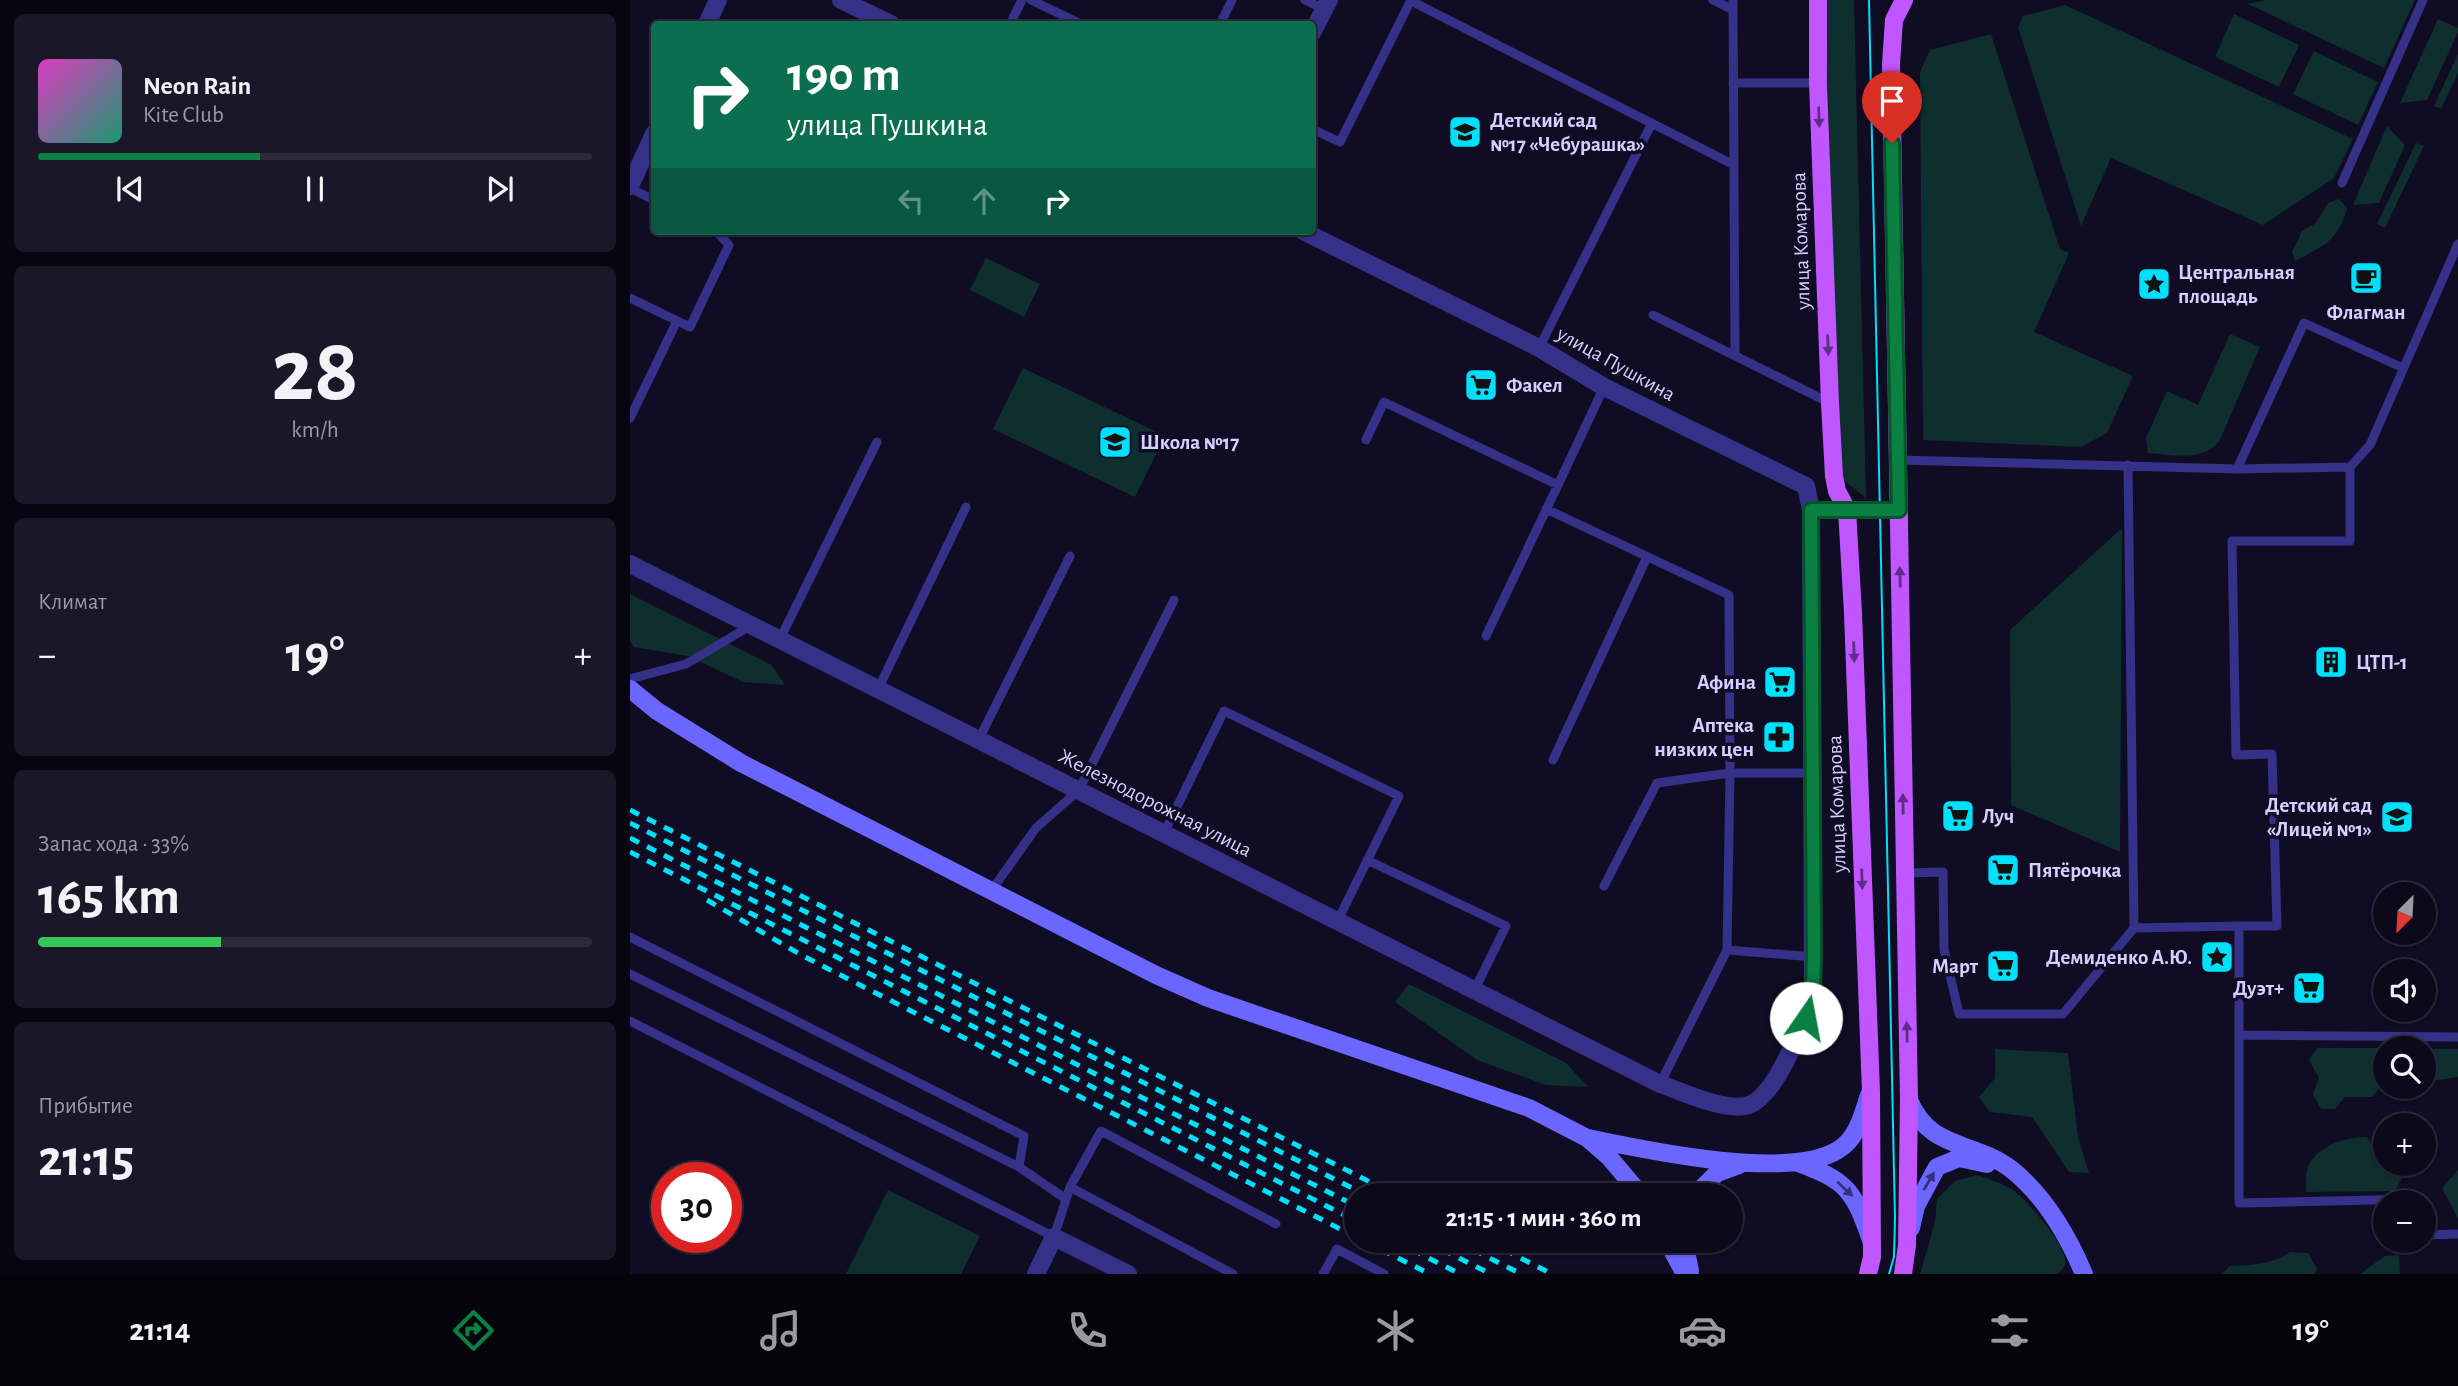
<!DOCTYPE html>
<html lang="ru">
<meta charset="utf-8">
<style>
body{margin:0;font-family:"Alegreya Sans",sans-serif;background:#1a1728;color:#f1f3f6;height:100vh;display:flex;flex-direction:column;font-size:26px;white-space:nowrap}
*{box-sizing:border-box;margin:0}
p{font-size:23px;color:#9a9aa3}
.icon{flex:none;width:38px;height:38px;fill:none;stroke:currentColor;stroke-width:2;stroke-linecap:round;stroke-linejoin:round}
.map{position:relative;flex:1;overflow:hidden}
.sheet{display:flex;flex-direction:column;gap:14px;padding:14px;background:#07050f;width:630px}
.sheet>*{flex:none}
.guide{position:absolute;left:21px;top:21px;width:665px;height:214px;border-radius:7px;box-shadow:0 2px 5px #0004,0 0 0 2px #2c2a3a;background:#0b6e4f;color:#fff;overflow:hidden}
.needle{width:46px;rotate:204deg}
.controls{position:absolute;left:1743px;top:882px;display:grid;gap:14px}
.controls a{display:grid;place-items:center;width:63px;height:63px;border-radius:50%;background:#0c091b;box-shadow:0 2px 5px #0004,0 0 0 2px #2c2a3a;font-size:35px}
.speed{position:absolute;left:21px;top:1162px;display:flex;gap:14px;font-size:35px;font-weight:700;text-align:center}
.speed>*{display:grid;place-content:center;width:91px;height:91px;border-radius:50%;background:#0c091b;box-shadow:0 2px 5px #0004,0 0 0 2px #2c2a3a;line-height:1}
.speed .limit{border:10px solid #d22;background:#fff;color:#111}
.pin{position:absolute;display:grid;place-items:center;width:60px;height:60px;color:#fff;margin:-72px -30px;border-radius:50% 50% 50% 0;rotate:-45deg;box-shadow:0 0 7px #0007}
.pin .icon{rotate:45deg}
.me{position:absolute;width:77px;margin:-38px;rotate:12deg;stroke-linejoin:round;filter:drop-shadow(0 0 5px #0008)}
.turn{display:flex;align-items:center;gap:24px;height:147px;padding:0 21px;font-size:32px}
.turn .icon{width:91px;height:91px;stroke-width:2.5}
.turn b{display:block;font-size:49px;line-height:60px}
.lanes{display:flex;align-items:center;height:66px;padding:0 21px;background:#0003;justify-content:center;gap:35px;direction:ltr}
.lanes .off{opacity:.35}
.big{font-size:52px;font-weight:700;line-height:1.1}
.sheet .widget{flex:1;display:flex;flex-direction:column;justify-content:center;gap:10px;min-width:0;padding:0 24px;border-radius:10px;background:#1a1728}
.sheet .dial{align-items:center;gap:0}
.dial b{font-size:91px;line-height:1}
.song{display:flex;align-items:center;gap:21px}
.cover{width:84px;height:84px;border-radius:10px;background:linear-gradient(135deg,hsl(310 70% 55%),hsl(160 70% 35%))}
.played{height:7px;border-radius:4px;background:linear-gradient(90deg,#0b8043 40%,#2c2a3a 40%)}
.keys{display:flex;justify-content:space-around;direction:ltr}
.heat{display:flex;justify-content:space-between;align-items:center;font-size:38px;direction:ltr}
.charge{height:10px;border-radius:5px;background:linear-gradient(90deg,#34c759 33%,#2c2a3a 0)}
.trip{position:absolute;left:714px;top:1183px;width:399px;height:70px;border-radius:35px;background:#0c091b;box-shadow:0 2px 5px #0004,0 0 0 2px #2c2a3a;font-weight:700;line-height:70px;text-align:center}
.tabs{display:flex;height:112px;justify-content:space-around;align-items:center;background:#05040b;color:#9a9aa3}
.tabs .icon{width:49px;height:49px}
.tabs .selected{color:#0b8043}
.tabs b{font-size:32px;color:#f1f3f6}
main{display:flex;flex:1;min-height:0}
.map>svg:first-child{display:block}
.green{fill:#0e2f2e}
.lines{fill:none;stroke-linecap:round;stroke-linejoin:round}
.service{stroke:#353189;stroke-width:9}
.minor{stroke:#353189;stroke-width:18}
.tertiary{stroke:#353189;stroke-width:18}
.secondary{stroke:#6a66ff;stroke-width:18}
.primary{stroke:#c056ff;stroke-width:18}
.tram{stroke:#00e0fa;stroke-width:2}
.rail{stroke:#00e0fa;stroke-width:5;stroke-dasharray:10 9;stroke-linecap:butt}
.oneway{fill:#5f2d87}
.oneway2{fill:#34307c}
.route-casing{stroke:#07532c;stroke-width:18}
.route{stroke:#0b8043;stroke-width:12}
.labels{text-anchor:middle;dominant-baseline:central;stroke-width:7;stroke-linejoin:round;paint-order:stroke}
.poi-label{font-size:21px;font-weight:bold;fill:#d5cfff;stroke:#100c24;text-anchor:start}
.street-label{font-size:21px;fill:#d5cfff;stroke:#100c24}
</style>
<main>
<section class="sheet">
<div class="widget">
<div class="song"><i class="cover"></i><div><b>Neon Rain</b><p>Kite Club</p></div></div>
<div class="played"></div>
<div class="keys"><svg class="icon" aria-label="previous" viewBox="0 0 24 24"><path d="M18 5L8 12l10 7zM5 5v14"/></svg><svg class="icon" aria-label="pause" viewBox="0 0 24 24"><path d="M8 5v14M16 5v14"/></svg><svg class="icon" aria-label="next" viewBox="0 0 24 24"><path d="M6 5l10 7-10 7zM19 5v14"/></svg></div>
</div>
<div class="widget dial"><b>28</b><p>km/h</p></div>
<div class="widget"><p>Климат</p>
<div class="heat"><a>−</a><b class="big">19°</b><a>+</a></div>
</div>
<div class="widget"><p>Запас хода · 33%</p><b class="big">165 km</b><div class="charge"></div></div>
<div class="widget"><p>Прибытие</p><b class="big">21:15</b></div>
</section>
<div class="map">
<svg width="1828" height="1274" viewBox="0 0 1828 1274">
<rect width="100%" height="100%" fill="#100c24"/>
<path class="green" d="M1196,0H1224L1236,498L1211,478L1205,394Z
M1635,0H1785L1754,68L1618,4Z
M1435,5L1723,139L1704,178L1633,225L1481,158L1451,226L1388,27L1393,16Z
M1604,14L1669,45L1649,87L1585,57Z
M1808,19L1828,28V32L1797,100L1770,103Z
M1361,34L1430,249L1439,253L1404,332L1503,376L1477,433L1451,447L1293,440L1290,72L1300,50Z
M1684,51L1748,82L1728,125L1663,94Z
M1828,54V73L1811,109L1804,106Z
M1757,126L1775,145L1749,203L1723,205Z
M1786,143L1794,146L1755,228L1747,224Z
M1709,199L1717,208C1708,241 1695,245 1665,261L1662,252L1672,231L1686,223L1698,203Z
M356,258L410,284L394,317L340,290Z
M1600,334L1630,347L1589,442C1570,462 1544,455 1518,453L1516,438L1537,391L1568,405Z
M393,368L535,436L505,497L363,429Z
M1492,528L1490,852L1381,805L1380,630Z
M0,594L142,665L155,685L113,682L58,656L4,647L0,641Z
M779,984L936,1063L958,1087L916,1085L847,1060L765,1002Z
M1687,1048H1755V1082L1742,1097H1715L1705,1109H1691L1683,1094L1689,1078L1679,1060Z
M1365,1049L1438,1053L1448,1137L1459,1173L1439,1172L1402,1117L1360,1112L1349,1097L1365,1078Z
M1794,1049H1828V1077L1794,1082Z
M1755,1135V1164H1771L1772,1177L1765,1191L1676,1192C1676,1186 1675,1176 1677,1170C1683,1147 1717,1136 1737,1137L1745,1150Z
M1828,1170V1219L1812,1188Z
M1347,1175C1360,1179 1371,1183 1383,1190C1396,1199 1440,1248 1435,1265C1434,1267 1429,1273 1428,1274H1290L1305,1222L1307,1199L1325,1181Z
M258,1190L350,1236L331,1274H216Z
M1660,1252L1678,1253L1687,1269L1685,1274H1592L1600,1266C1621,1265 1642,1265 1660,1252Z
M1769,1255L1770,1274H1730L1755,1256Z"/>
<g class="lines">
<path class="service" d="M401,0L451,24
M675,0L694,9
M1083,0L1103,10
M1103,0L1105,356
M781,1L1104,165
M380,24L392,0
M590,24L602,0
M1103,83H1188
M682,129L710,142L781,0
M1712,183L1793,0
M0,188L24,200
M0,298L60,327L99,245L86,231
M1023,315L1200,403
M909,348L1022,123
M0,418L47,321
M736,440L754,402L928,485L974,387
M1268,460L1607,469L1720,467L1740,445L1828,244
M1720,467V541H1602L1606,755L1642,754L1647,926H1609V1203L1789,1199V1202
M1607,469L1674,323L1773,368
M916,509L1099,595L1100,773L1027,783L974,886
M856,636L928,485
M150,639L247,442
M0,679L56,664L120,626
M248,689L336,507
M349,739L440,556
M923,760L1017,557
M534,833L594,711L769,796L708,920
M737,860L876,926L845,989
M1275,873L1313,872L1314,949L1329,1014H1433L1504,928L1498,465
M361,891L406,828L449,790L544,600
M1504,928L1609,926
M0,937L394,1136L389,1167
M1097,950L1184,957
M0,974L389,1167L436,1199
M0,1021L424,1237L440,1187L603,1274
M1609,1035L1828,1037
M1030,1084L1097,950L1100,773H1182
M440,1187L471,1131L646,1224
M1794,1235L1828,1234
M693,1274L707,1249L754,1274"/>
<path class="minor" d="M211,0L261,24
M77,24L88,0
M682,33L699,0
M0,186L24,134
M0,564L1030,1084C1051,1091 1097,1113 1119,1105C1149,1093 1176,1017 1183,988L1181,510L1176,486L974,387L909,348L673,231
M406,1274L424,1237L498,1274"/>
<path class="tertiary" d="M1181,510H1268"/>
<path class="secondary" d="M0,689L27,711L111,763L526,975L578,998L899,1108L957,1138L979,1157L1011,1195
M1279,1100C1300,1151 1343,1140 1381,1169C1414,1195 1438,1236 1454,1274
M958,1138C1015,1150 1158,1181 1208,1150C1227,1139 1233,1114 1239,1095
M1166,1162C1217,1181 1223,1189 1241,1240
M1065,1195L1087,1173L1109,1165
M1281,1228L1286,1206L1307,1167L1329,1158L1357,1164
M1037,1241L1055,1274
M1054,1241L1060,1271"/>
<path class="primary" d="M1188,0V83L1200,403L1204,476L1207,491L1217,510L1223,613L1241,1092L1242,1257L1238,1274
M1273,1274L1277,1245L1279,1100L1261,64L1264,20L1274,0"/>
<path class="tram" d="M1239,0L1265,1218L1264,1257L1259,1274"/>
<path class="rail" d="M0,810L766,1195
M0,823L736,1195
M0,838L726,1206
M0,852L726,1221
M77,900L173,956L726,1237
M734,1241L800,1274
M765,1241L830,1274
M795,1241L861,1274
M826,1241L891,1274
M857,1241L922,1274"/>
</g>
<defs><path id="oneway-solid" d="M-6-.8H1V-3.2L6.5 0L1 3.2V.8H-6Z" transform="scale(1.75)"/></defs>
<g class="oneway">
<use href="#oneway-solid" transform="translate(1189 117) rotate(88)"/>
<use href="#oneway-solid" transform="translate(1198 345) rotate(88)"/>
<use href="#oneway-solid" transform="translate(1270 577) rotate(-91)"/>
<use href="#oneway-solid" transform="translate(1224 652) rotate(88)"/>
<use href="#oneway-solid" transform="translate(1273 804) rotate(-91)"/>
<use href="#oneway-solid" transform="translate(1232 879) rotate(88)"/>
<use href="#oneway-solid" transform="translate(1277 1032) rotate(-91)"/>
</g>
<g class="oneway2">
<use href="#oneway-solid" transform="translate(1299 1181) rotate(-60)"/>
<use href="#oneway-solid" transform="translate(1215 1189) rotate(43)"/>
</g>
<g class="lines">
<defs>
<path id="route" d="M1176,1018L1183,988L1184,957L1181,510H1269L1262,143"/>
</defs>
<use href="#route" class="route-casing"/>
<use href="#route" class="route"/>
</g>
<defs>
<symbol id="school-square" viewBox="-11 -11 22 22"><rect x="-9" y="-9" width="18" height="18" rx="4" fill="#00e0fa" stroke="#100c24"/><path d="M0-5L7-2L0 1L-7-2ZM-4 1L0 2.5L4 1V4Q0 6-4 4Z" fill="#111"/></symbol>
<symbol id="cafe-square" viewBox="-11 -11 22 22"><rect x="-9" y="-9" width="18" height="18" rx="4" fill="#00e0fa" stroke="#100c24"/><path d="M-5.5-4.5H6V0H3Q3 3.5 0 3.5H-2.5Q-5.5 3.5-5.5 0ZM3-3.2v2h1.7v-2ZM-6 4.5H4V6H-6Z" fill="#111"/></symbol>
<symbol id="sight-square" viewBox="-11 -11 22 22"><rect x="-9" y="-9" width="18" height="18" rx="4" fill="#00e0fa" stroke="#100c24"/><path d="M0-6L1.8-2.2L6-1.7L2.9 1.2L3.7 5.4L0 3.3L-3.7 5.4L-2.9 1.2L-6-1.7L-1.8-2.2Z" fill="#111"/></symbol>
<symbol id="supermarket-square" viewBox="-11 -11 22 22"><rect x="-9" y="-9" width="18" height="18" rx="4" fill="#00e0fa" stroke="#100c24"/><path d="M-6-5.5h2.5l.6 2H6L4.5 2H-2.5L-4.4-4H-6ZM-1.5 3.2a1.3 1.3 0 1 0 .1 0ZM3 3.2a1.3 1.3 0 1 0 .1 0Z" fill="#111"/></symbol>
<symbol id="building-square" viewBox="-11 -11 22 22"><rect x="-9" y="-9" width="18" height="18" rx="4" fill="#00e0fa" stroke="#100c24"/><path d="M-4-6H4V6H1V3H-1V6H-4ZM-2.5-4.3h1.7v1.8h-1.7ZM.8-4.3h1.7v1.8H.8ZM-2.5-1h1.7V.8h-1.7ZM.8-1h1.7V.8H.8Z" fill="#111"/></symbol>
<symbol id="pharmacy-square" viewBox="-11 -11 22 22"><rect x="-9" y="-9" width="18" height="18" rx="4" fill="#00e0fa" stroke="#100c24"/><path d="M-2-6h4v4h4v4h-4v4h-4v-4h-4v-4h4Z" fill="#111"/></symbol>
</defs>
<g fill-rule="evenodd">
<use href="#school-square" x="816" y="113" width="38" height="38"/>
<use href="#cafe-square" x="1717" y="259" width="38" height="38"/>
<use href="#sight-square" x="1505" y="265" width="38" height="38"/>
<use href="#supermarket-square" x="832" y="366" width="38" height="38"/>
<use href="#school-square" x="466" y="423" width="38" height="38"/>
<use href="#building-square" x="1682" y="643" width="38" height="38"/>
<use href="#supermarket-square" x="1131" y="663" width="38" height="38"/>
<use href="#pharmacy-square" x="1130" y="718" width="38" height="38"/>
<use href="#supermarket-square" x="1309" y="797" width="38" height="38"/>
<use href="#school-square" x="1748" y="798" width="38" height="38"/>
<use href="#supermarket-square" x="1354" y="851" width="38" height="38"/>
<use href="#sight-square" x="1568" y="938" width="38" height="38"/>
<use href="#supermarket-square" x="1354" y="947" width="38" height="38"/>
<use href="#supermarket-square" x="1660" y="969" width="38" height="38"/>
</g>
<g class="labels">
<g class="poi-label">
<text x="860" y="120">Детский сад<tspan x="860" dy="24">№17 «Чебурашка»</tspan></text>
<text x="1548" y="272">Центральная<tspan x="1548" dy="24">площадь</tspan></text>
<text x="1736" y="312" text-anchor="middle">Флагман</text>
<text x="876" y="385">Факел</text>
<text x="510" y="442">Школа №17</text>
<text x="1726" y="662">ЦТП-1</text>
<text x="1126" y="682" text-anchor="end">Афина</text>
<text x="1124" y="725" text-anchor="end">Аптека<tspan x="1124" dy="24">низких цен</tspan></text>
<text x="1742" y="805" text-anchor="end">Детский сад<tspan x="1742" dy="24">«Лицей №1»</tspan></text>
<text x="1352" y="816">Луч</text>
<text x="1398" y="870">Пятёрочка</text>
<text x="1562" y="957" text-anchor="end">Демиденко А.Ю.</text>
<text x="1348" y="966" text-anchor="end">Март</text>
<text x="1654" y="988" text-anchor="end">Дуэт+</text>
</g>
<g class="street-label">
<text transform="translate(1171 241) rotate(-92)">улица Комарова</text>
<text transform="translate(986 364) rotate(29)">улица Пушкина</text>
<text transform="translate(525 803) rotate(27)">Железнодорожная улица</text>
<text transform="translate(1207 804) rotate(-92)">улица Комарова</text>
</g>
</g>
</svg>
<div class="controls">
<a><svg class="needle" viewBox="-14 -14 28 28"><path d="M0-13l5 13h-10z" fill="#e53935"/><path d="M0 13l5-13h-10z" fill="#9a9aa3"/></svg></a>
<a><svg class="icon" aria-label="sound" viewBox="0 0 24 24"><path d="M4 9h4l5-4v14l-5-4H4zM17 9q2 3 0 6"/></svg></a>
<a><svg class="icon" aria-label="search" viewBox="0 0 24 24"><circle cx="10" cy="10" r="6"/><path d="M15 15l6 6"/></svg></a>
<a>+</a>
<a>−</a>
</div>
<div class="speed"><div class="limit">30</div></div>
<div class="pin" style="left:1262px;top:143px;background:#d93025"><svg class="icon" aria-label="arrive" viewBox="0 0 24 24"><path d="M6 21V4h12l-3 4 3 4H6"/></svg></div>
<svg class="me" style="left:1176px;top:1018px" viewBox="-20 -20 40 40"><circle r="19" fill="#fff"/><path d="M0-13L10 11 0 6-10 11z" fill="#0b8043"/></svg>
<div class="trip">21:15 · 1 мин · 360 m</div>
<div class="guide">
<div class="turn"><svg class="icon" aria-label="right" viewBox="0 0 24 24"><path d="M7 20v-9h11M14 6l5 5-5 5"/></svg><div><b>190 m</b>улица Пушкина</div></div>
<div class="lanes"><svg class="icon off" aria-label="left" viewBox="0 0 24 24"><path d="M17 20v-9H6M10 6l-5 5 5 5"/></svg><svg class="icon off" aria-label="ahead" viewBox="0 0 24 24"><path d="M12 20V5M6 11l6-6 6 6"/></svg><svg class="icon" aria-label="right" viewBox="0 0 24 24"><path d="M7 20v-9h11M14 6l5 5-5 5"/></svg></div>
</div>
</div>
</main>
<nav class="tabs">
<b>21:14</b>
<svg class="icon selected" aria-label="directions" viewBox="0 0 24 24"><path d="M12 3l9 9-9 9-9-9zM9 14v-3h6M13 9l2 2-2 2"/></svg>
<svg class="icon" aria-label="music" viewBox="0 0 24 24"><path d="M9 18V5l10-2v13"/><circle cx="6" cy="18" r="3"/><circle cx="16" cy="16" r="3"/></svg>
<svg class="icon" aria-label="phone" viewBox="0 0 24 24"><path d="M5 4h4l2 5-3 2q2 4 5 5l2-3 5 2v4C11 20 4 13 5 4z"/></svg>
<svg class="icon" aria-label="climate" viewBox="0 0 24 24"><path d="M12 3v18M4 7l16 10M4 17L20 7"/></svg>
<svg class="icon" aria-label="car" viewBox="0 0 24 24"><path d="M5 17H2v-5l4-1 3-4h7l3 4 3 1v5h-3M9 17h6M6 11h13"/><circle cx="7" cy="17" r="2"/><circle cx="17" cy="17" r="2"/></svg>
<svg class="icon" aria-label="filters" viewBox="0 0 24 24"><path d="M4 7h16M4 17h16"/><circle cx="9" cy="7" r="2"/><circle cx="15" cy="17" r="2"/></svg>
<b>19°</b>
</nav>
